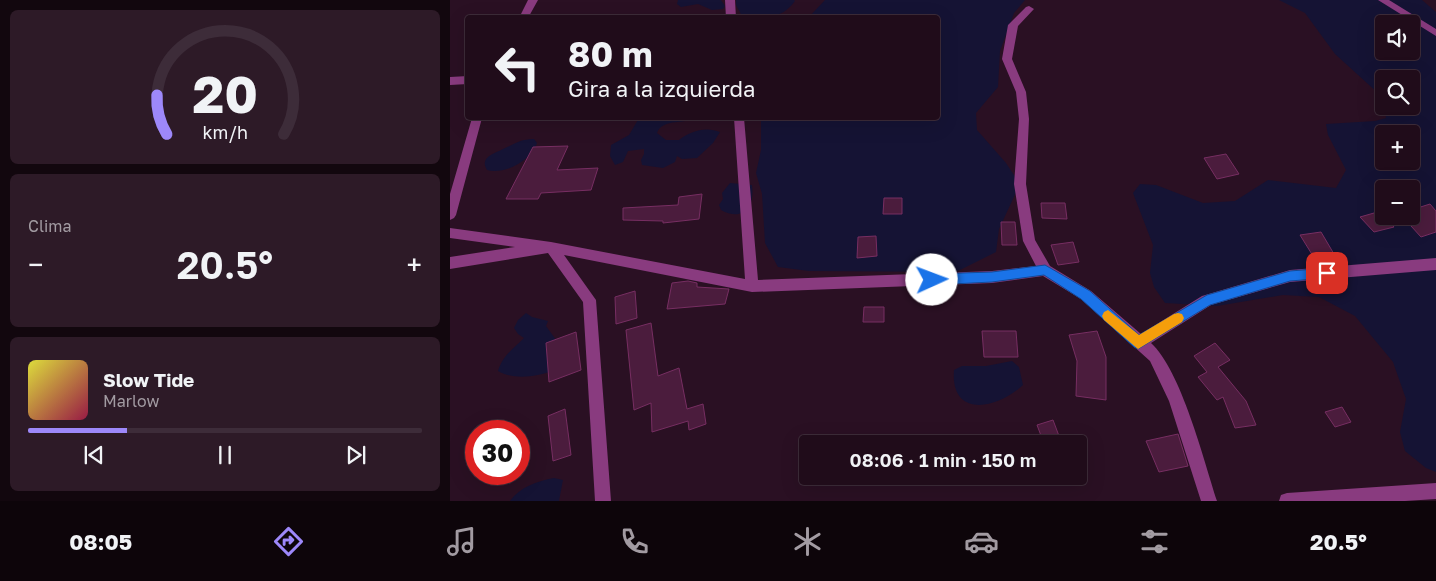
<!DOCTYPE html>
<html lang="es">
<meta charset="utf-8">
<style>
body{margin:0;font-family:"Golos Text",sans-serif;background:#2d1a27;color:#f1f3f6;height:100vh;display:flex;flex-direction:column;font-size:19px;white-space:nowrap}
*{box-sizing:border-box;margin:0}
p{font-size:16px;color:#a29ba2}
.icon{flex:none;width:28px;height:28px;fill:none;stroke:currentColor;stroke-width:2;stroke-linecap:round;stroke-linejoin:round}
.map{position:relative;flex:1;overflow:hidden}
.panel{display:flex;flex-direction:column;gap:10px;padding:10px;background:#12070e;width:450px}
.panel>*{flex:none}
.guide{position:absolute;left:15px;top:15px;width:475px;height:105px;border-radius:5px;box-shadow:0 5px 20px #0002,0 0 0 1px #3d2c39;background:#200c1a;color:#f1f3f6;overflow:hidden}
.tools{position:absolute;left:925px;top:15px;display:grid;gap:10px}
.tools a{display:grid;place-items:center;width:45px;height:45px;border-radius:5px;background:#200c1a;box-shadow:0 5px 20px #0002,0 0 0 1px #3d2c39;font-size:25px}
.speed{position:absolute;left:15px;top:420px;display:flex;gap:10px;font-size:25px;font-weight:700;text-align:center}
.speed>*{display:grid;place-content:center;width:65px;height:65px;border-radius:50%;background:#200c1a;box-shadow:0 5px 20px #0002,0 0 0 1px #3d2c39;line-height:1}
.speed .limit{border:8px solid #d22;background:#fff;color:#111}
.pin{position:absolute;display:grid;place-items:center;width:42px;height:42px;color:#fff;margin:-21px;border-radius:10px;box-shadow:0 2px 8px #0006}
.me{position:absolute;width:55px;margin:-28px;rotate:88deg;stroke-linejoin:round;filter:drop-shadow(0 0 4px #0008)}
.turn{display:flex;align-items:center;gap:18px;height:105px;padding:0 20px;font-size:22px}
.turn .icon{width:65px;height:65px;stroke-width:2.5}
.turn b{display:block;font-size:35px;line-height:42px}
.big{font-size:38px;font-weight:600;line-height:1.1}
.panel .tile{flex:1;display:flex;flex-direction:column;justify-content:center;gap:8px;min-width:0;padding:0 18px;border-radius:8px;background:#2d1a27}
.panel .dial{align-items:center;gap:0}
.dial svg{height:130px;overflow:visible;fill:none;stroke:#3d2c39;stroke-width:7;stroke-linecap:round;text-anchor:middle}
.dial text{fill:#f1f3f6;stroke:none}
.song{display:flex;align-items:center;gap:15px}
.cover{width:60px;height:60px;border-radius:8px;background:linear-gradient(135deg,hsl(60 70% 55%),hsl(340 70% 35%))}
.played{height:5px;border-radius:2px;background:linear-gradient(90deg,#9d88fa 25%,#3d2c39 25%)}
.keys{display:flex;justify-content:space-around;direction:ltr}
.heat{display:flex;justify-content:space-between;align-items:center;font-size:28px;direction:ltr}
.trip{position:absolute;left:349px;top:435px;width:288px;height:50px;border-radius:5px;background:#200c1a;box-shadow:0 5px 20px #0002,0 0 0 1px #3d2c39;font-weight:600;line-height:50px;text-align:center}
.tabs{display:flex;height:80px;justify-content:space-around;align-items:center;background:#0d050a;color:#a29ba2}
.tabs .icon{width:35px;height:35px}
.tabs .current{color:#9d88fa}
.tabs b{font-size:22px;color:#f1f3f6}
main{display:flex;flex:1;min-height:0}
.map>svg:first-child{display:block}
.green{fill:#151334;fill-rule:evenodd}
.building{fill:#4b1c3d;stroke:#772e62}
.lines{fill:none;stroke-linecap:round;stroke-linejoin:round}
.minor{fill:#893b7f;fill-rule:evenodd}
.route{fill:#1a73e8;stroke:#114b97}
.slow{fill:#f59e0b}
</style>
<main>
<section class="panel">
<div class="tile dial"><svg viewBox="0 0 100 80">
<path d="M14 69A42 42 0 1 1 86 69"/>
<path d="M14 69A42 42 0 0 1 8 45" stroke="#9d88fa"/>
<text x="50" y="56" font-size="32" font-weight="700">20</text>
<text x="50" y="72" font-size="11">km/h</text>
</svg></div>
<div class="tile"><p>Clima</p>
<div class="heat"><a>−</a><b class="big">20.5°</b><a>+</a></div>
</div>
<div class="tile">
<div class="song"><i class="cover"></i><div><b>Slow Tide</b><p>Marlow</p></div></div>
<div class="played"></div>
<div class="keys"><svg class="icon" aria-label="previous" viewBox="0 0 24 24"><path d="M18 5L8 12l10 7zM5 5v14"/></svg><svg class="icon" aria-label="pause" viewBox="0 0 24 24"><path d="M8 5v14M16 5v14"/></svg><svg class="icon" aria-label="next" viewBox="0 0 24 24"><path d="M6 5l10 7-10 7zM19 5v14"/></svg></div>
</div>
</section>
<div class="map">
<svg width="986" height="501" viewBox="0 0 986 501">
<rect width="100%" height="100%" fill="#2a1023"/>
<path class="green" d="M228,0H271L275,6L273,9L262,10L248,4L231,7L227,4Z
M286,0H344L345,1C331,20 315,18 293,18L286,5Z
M375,0H575L564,13L550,51L548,87L526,113L527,130L556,163L570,184L549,229L546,252L506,272L359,271L328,267L315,243L312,194L306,173L311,150V118H488V18L359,17Z
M829,0H972L986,12V472L976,468L955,451L950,432L956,399L943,362L905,316L869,297L833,295L767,306L715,303L704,287L700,273L703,245L683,193L690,184L706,185L753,203L785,201L818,180L886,188L896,170L878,135L876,124L925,121L936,118L934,106H961V79H934V105L929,94L885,54L855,13ZM934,24H961V51H934ZM934,134H961V161H934ZM934,189H961V216H934Z
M189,118H250C237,124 212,118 207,133L216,140H229C240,131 256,126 270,132L263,143L247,158L232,159L227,156L225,162L213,168L192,165L191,160L194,154V149L178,151L173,162L165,165L160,156L161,145L179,135Z
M84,139L87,143C82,160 55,175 37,170C29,157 44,154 53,149C65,144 70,139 84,139Z
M280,183L302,185C305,207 293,222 271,210L269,205L273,199L272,193Z
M76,313L82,317L98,321L96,326L109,344L102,371C86,377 63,380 48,371C53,355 63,349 74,338L68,334L64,328L68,320Z
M562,361L569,367L573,385C548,409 500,419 504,370L512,366H536Z
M104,478L113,480L109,501H60C70,487 87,481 104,478Z"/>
<path class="building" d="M118,146L107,170L148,168L141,190L91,193L88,199H56L83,147Z
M776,154L789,174L767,179L754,158Z
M252,194L249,219L213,223V221L173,220V208L228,205L229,197Z
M434,198H452V214H433Z
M591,203H615L617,219L592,218Z
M980,204L986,211V232L971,237L961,226V210Z
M931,211L944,227L924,232L910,217Z
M551,222H565L567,245H552Z
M871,232L884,254L863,256L850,235Z
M426,236L427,256L407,258L408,237Z
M623,242L629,262L608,265L601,245Z
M238,281L247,283V287L279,289L275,304L217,309L222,283Z
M185,291L187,318L166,324L165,297Z
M414,307H434V322H413Z
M201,323L208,376L229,368L237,409L253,404L256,424L239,430L238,421L202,432L201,403L184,410L176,330Z
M532,331H566L568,357H534Z
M647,331L656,357V400L626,396L627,361L619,335Z
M126,332L131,370L99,382L96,343Z
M765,343L780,360L768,367L796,401L806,425L785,428L773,397L767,400L748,377L757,372L744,356Z
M892,407L901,422L885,427L875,412Z
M115,409L121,455L103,461L98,416Z
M603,420L609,436L593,441L587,425Z
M728,434L738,466L709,472L696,441Z"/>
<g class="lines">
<path class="minor" d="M78,0H88L78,18H69Z
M275,0H285L286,18H276Z
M928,0H939L986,29V36Z
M579,6L584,9L568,26L562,59L576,92L579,119L576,184L585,240L600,266L641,291L691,334L752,296L840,270L986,258V270L840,282L761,305L701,343C731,370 754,461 767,501H751L719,401L700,361L631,299L593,276L542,283L302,292L114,255L146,300L161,501H145L133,302L98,253L0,269V257L65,247L0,238V228L101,242L295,279L284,118H294L308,280L542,271L586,266L573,241L564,184L569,119L566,92L552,59L558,25L576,7Z
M18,76V84L0,85V77Z
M22,118H32L6,215L4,218L0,220V194Z
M986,483V499L955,501H829L831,495L837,493Z"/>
</g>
<path class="route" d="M595,265L640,291L689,335L757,295L840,271L877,268L881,270L883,273L881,277L877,278L840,281L760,305L688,349L684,347L631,299L594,275L542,282L482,285L478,283L476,280L478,276L482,274L542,272Z"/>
<path class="slow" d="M658,310L689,335L724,314L728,313L732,314L734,318L732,322L688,349L654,320L652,316L654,312Z"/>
</svg>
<div class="tools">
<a><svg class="icon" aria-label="sound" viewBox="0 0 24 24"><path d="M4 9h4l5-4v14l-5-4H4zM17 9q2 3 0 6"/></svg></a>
<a><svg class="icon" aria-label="search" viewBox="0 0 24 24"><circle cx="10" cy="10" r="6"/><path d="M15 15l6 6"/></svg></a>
<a>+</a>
<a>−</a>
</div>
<div class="speed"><div class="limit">30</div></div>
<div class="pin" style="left:877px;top:273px;background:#d93025"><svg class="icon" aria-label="arrive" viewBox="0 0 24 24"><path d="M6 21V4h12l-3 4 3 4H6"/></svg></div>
<svg class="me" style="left:482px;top:280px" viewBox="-20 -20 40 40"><circle r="19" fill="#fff"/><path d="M0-13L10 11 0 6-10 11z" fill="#1a73e8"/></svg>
<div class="trip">08:06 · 1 min · 150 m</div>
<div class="guide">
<div class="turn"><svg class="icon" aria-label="left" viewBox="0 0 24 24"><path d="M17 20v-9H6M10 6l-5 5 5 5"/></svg><div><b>80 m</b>Gira a la izquierda</div></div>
</div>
</div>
</main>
<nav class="tabs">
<b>08:05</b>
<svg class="icon current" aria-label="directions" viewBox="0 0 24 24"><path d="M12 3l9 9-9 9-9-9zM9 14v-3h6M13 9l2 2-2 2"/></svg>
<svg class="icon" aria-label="music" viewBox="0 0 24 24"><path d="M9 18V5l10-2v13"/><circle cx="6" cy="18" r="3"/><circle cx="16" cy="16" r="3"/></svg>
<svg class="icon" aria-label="phone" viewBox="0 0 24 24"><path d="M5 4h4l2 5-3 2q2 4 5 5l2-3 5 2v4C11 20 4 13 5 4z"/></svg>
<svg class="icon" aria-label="climate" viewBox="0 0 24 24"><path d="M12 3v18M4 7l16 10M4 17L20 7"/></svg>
<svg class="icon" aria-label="car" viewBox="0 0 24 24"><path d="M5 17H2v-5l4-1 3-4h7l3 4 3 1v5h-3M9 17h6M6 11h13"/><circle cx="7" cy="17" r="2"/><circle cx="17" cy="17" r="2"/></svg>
<svg class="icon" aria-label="filters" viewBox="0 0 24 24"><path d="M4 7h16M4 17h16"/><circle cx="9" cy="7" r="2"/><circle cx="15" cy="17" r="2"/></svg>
<b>20.5°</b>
</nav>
